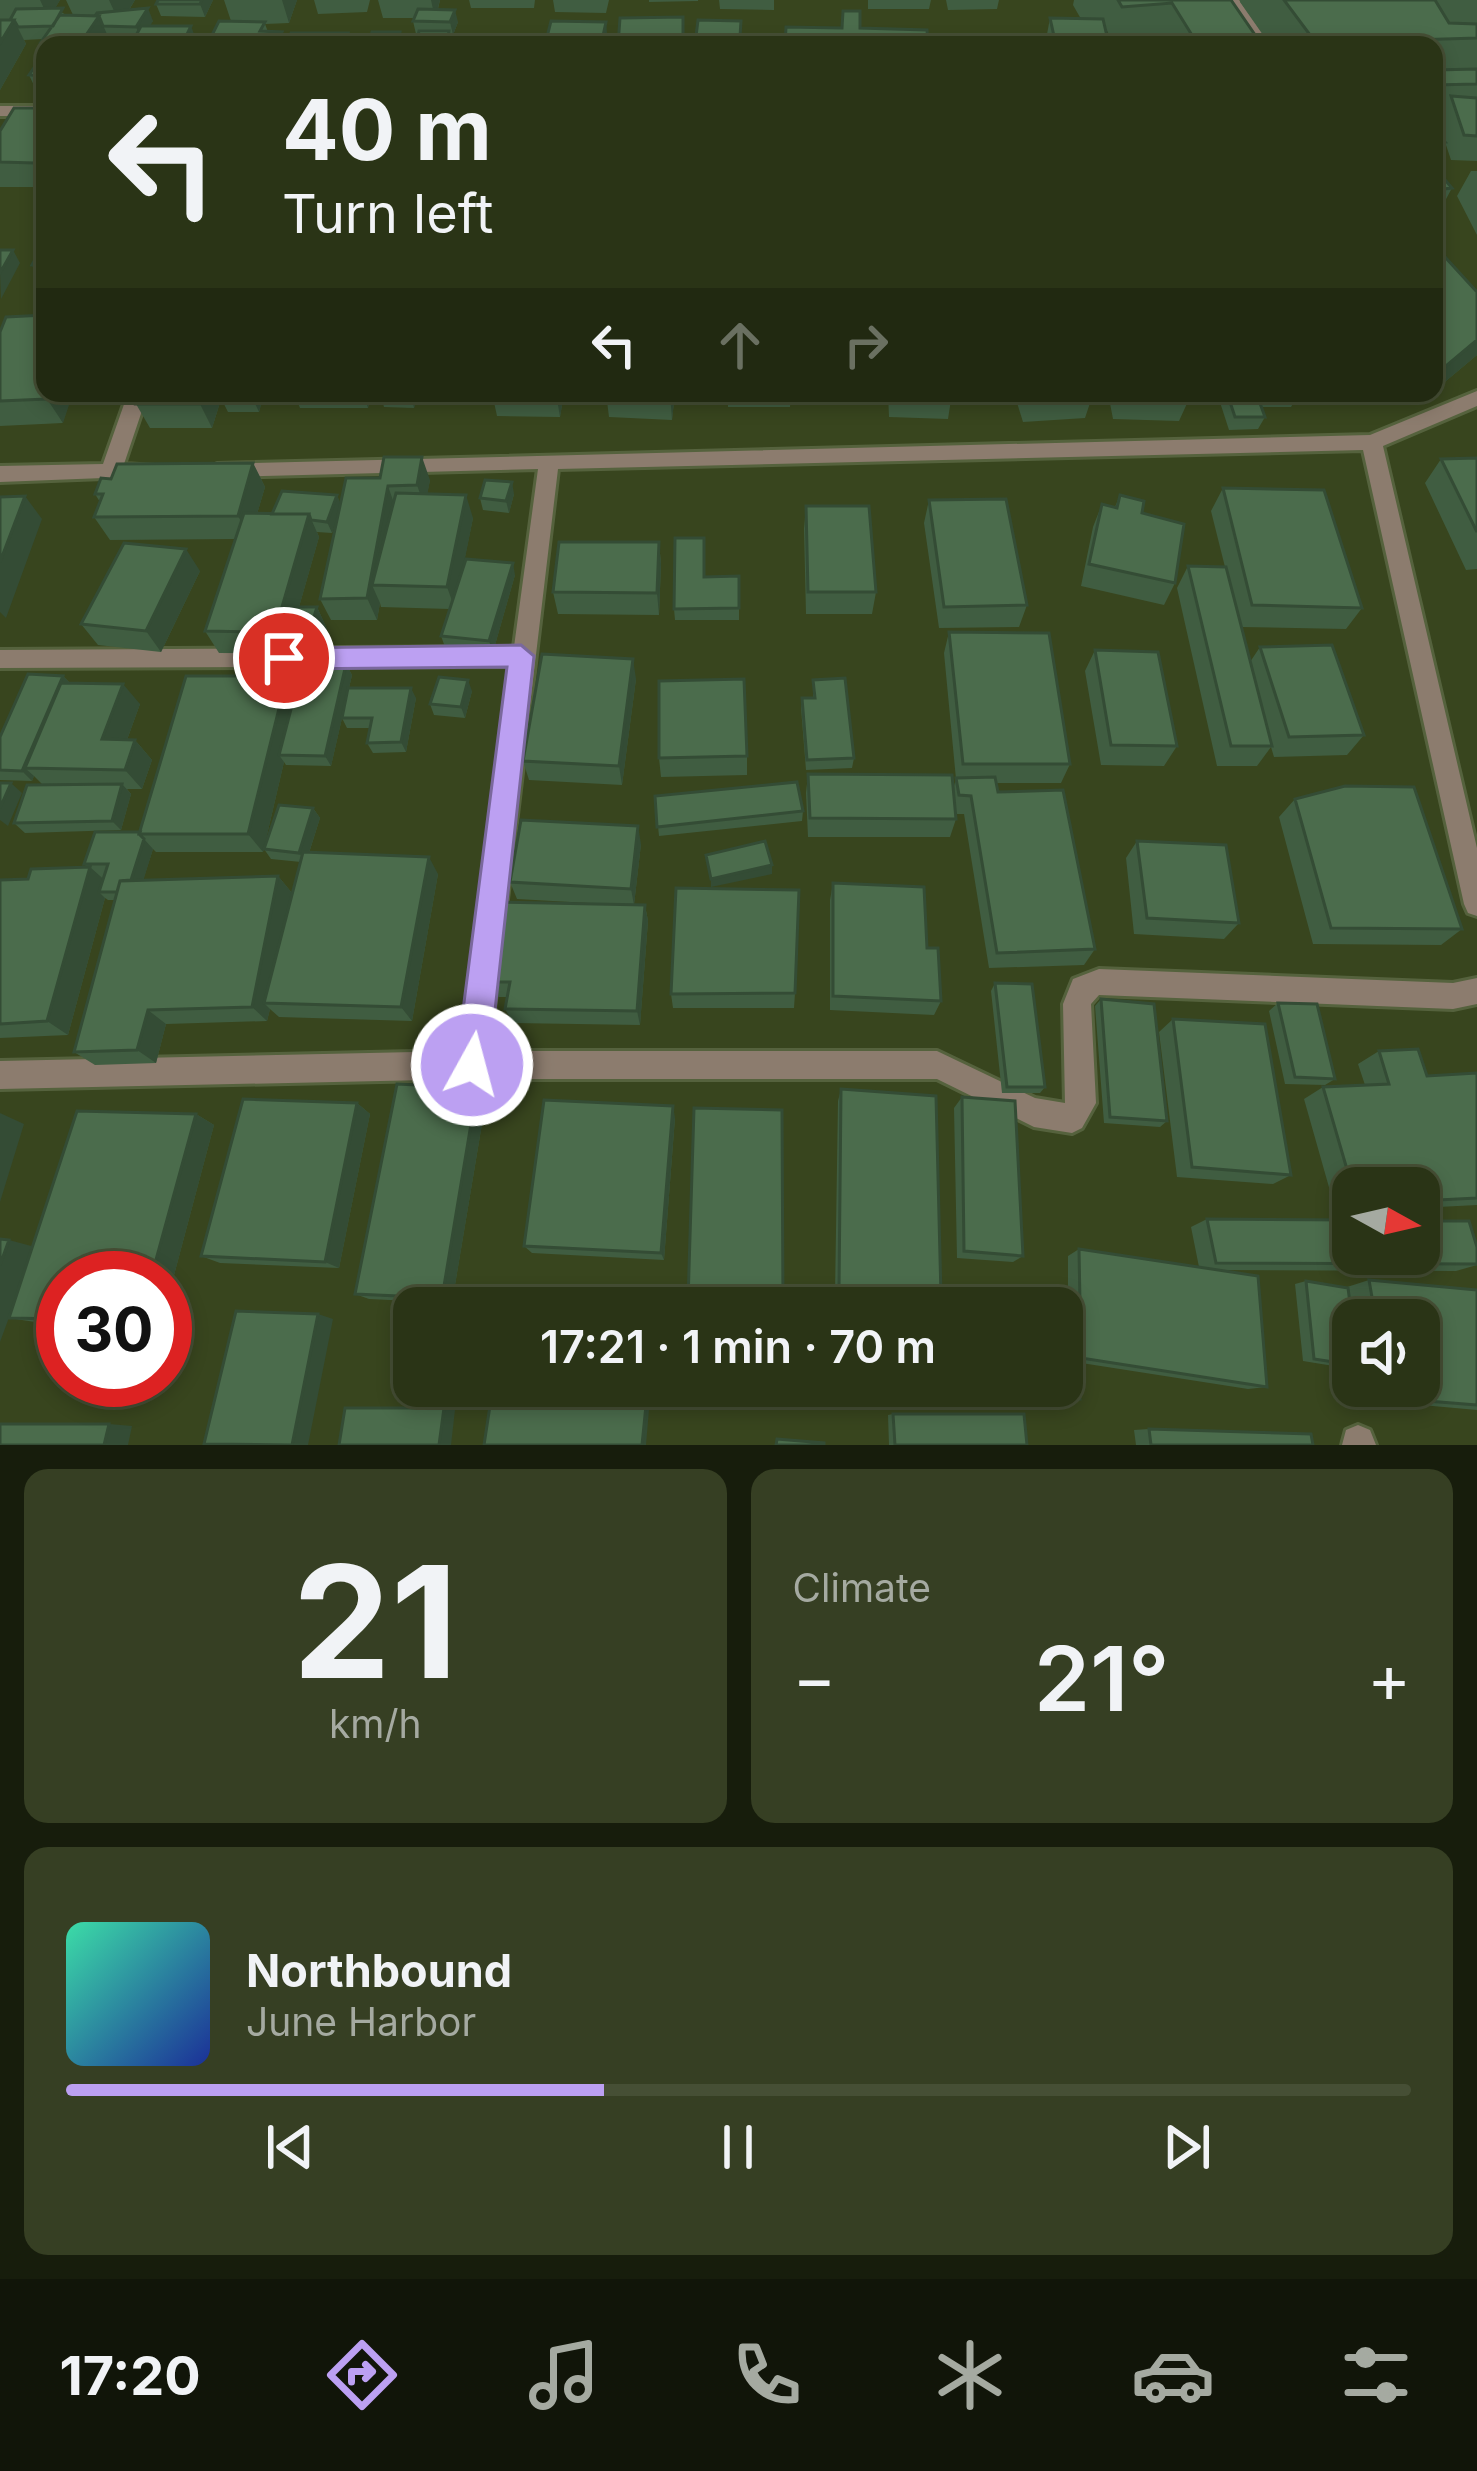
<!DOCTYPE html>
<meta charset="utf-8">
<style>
body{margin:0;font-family:Inter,sans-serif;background:#363f23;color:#f1f3f6;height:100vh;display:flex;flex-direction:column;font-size:45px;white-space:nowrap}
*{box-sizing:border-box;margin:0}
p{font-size:39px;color:#a5aaa1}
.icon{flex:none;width:66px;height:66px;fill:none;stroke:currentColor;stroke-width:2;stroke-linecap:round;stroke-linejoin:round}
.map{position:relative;height:1445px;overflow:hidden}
.sheet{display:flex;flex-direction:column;gap:24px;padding:24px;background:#171d0c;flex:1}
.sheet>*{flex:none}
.top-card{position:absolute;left:36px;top:36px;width:1407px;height:366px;border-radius:24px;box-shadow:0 6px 18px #0003,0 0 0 3px #464f35;background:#2a3416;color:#f1f3f6;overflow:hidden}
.needle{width:78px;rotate:98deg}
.controls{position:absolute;left:1332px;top:1167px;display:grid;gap:24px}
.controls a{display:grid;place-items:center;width:108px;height:108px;border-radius:24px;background:#2a3416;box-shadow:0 6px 18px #0003,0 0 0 3px #464f35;font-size:60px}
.speed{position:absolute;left:36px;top:1251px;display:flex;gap:24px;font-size:60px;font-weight:700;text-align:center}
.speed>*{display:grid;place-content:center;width:156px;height:156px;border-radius:50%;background:#2a3416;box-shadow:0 6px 18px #0003,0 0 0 3px #464f35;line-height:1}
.speed .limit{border:18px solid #d22;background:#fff;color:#111}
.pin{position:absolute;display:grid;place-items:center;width:102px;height:102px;color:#fff;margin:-51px;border:6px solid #fff;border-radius:50%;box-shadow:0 3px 12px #0007}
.me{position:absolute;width:132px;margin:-66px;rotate:7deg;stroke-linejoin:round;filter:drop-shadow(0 0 9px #0008)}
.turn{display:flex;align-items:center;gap:42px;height:252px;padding:0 48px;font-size:54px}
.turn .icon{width:156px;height:156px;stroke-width:2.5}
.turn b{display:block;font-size:84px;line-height:102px}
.lanes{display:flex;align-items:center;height:114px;padding:0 48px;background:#0003;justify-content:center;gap:60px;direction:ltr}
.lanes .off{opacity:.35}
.big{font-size:90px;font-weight:600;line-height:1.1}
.sheet .card{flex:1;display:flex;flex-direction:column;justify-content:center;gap:18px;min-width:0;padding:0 42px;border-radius:24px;background:#363f23}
.sheet .dial{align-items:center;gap:0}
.dial b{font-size:156px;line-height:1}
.song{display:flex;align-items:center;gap:36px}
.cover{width:144px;height:144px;border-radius:18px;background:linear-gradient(135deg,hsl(160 70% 55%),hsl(230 70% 35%))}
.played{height:12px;border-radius:6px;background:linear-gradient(90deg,#bca0f2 40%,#464f35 40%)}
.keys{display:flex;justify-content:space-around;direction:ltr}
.heat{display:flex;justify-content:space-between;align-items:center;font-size:66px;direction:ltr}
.sheet .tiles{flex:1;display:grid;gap:24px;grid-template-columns:1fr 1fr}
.card:last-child{grid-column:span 2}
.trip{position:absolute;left:393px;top:1287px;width:690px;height:120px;border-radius:24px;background:#2a3416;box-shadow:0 6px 18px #0003,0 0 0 3px #464f35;font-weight:600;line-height:120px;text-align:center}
.tab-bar{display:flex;height:192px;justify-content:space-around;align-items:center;background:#111509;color:#a5aaa1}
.tab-bar .icon{width:84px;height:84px}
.tab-bar .selected{color:#bca0f2}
.tab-bar b{font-size:54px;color:#f1f3f6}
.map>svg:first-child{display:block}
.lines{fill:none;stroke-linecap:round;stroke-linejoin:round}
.minor-casing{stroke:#55623d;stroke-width:6}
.minor{fill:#8c7c6e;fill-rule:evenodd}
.wall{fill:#405d41}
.shaded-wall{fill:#344c35}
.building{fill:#4b6c4c;stroke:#344c35;stroke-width:3}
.route{fill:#bca0f2;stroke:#7a689d;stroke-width:3}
</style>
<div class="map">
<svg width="1477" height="1445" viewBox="0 0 1477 1445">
<rect width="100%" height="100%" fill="#38451e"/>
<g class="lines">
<defs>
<path id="minor" d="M1225,0H1239L1271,45H1255Z
M0,106H45V116H0Z
M1477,391V406L1383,446L1477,848V916L1468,913L1464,904L1363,450L558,469L489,1051H937L1035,1098L1065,1103L1063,1004L1073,979L1099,969L1453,983L1477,978V1004L1453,1009L1099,995L1091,1004L1096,1103L1082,1128L1072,1133L1034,1127L937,1079H473L0,1089V1061L461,1051L512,666L0,668V650L514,647L538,469L224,477L214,469L217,464L1370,435Z
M128,393H148L124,464L155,466L158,471L155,476L0,482V466L103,464Z
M1358,1425L1370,1430L1376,1445H1342L1346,1430Z"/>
</defs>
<use href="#minor" class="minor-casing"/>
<use href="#minor" class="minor"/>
</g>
<path class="wall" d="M0,0H60L55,8L66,15H73L66,0H135L129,10L153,21L134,40L109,39L112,45H45V51L41,42L43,39L24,40L26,44L0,90Z
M213,0L205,17L161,16L156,4Z
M224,0H297L289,23L265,24L268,32H282L286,45L231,21Z
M314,0H370L367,12L318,14Z
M378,0H440L438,9L458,22L453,35H450L452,45L416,34L413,21L414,18H383Z
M469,0H535L534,8H471Z
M553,0H609L606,13L555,12Z
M649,0H698V1L649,2Z
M719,0H774V10L720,9Z
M868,0H931L929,9H868Z
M946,0H999L997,9L948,10Z
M1074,0H1231L1262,45H1166L1162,38L1113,42L1105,27L1109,45H1045L1050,18L1081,19L1073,5Z
M1240,0H1477V161L1451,160L1438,121L1444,109H1434V45H1270L1240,2Z
M741,21V40L754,45H696V36Z
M45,52V100H41L29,75Z
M45,108V187H0V131Z
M1434,167L1452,188L1445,201L1434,202Z
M1471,171H1477V235L1457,196Z
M45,241V288L32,265Z
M1434,245L1477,355L1434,391Z
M6,317L63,423L0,426V332Z
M223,393L212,428H150L136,404Z
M224,393H264L259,412H228L222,400Z
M294,393H371L368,408H300Z
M380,393H418L414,408L384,407Z
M492,393H564L560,417L497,416Z
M606,393H675L672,420L609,417Z
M728,393H791L790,407H728Z
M888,393H952L948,419L889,417Z
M1014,393H1092L1093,394L1085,418L1023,422Z
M1108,393H1189L1190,397L1179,421L1113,419Z
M1217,393H1297L1298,395L1291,407H1261L1265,417L1258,429L1229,430Z
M1320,393H1357L1351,403L1325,404Z
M1412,393H1432L1424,400Z
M1477,458V569L1466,570L1425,483L1441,459Z
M253,463L265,487L257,514H272L337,495L340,504L346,478L430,480L427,494L473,518L462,571L515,575L493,652L445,647L441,636L450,609L381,607L380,603L377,620H331L320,599L337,520L332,533L317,532L319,537L299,607H317L327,629L320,654L219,653L205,631L236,539L110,540L94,517L100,502L95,494L111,479Z
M1223,488L1362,608L1346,629L1241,627L1250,662L1260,647L1364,735L1347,755L1274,757L1271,747L1257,766H1217L1177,588L1188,566L1225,567L1211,511Z
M514,494L509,513L483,510L480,498Z
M1120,495L1175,583L1164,605L1081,586L1093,527L1102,504L1115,507Z
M929,500L1027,605L1019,627L939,628L924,523Z
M806,506L876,592L872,614H806L804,529Z
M659,542L661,564L659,615L558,614L553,592Z
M200,571L161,652L98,645L81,624Z
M739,576V620H675L674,609L704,577Z
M949,632L1070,764L1061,783H996L998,792L1095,949L1084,965L989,968L964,814H955L956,819L950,837H808L806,793L808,774L953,789L956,779L944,653Z
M1095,650L1177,746L1164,766L1101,765L1085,671Z
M346,664L352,675L349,688L416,698L406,752L373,753L367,743L370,728H347L342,718L331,766L286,765L284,762L263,852H156L153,849L143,880L278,876L292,893L301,862L271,859L264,849L313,808L320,818L309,853L438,874L412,1021L279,1017L270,1009L267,1021L166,1024L156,1063L95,1065L74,1052L115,900H108L105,898L68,1035L0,1038V880L28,879L87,867L84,864L140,832L296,691Z
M63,676L70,683L140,704L127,740H135L152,760L142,789H127L131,794L121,830L25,833L14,823L43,785L34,776L32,781L0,780V737Z
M636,679L622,785L529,780L523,761Z
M813,680L854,758L852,768L806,770L801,708L802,698H813Z
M472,691L465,718L434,715L430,704Z
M747,756V775L661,777L659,758Z
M655,796L803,811L802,821L659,836Z
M1295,799L1462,929L1441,945L1313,944L1279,817Z
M1137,841L1239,923L1224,939L1134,934L1126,858Z
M641,844L634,905H645L648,921L640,1025L513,1023L505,1009L507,997H489L481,982L623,905L517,899L510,882Z
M833,883L941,1001L934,1015L830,1010V900Z
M995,983L1045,1087L1040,1093H1002L991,991Z
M795,993L794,1008H673L671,994Z
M1101,999L1167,1121L1160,1127L1104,1123L1095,1006Z
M1278,1003L1335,1079L1325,1085L1285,1084L1269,1011Z
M1173,1019L1291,1175L1273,1184L1177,1177L1159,1032Z
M1379,1051L1427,1076L1477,1073V1205L1419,1208V1188H1353V1211L1336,1212L1304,1099L1323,1087L1365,1085L1358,1064Z
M477,1088L486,1100L452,1303L369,1299L355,1294Z
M841,1089L941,1296L933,1301L835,1295L838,1101Z
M962,1097L1023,1256L1013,1262L957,1258L954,1108Z
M357,1103L370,1114L339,1268L220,1263L201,1256Z
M196,1114L214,1125L165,1309V1278H63V1323L35,1322L9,1318L32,1247Z
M675,1118L664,1260L532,1253L524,1246Z
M1207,1219L1477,1247V1265L1456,1271L1220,1270L1267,1387L1248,1389L1075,1362L1080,1399L1067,1401L877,1402L876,1386H1062L1068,1337V1256L1079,1249L1199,1267L1191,1227Z
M1369,1280L1477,1290V1410L1366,1400L1364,1386H1419V1320H1353V1367L1346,1368L1303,1361L1295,1284L1306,1281L1347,1287Z
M688,1301L783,1303L781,1308L689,1306Z
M893,1414L1027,1445H889L888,1415Z
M1149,1429L1313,1445H1136L1134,1430Z"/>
<path class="shaded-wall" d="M40,0H60L49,19Z
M109,0H135L120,24Z
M202,0H213L205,17L200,4Z
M282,0H297L289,23Z
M431,0H440L435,19Z
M148,8L153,21L142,40L136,27Z
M455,10L458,22L453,35L450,22Z
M99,16L110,41L112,45H87L84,38Z
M14,20L26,44L0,90V43Z
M606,22L608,45H601Z
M191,26L198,45H182Z
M282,32L286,45H276Z
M1445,142L1438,155H1434V143Z
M45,146V180L35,163Z
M13,250L20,263L1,299L0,273Z
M1477,340V355L1434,391V384L1446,366Z
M50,393H73L63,423L47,399Z
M203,393H223L212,428L200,404Z
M255,393H264L259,412L253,399Z
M363,393H371L368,408Z
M411,393H418L414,408L411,395Z
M556,393H564L560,417Z
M670,393H675L672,420Z
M422,457L430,480L425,508L417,485Z
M253,463L265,487L250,538L238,516Z
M512,482L514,494L509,513L506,501Z
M388,486L396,509L372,585L380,603L377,620L367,598Z
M337,495L342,507L332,533L327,522Z
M466,495L473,518L455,609L447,587Z
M25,496L42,519L6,618L0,612V562Z
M309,514L319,537L293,628L282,607Z
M659,542L661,564L659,615L657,593Z
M186,549L200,571L161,652L146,631Z
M513,563L515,575L493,652L489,641Z
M317,607L327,629L320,654L309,633Z
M633,659L636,679L622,785L619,766Z
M346,664L352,675L331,766L325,756Z
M63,676L73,686L25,768L34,776L32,781L22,771Z
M287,676L299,697L279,755L284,762L263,852L248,834Z
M468,680L472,691L465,718L461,707Z
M123,684L140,704L120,759L102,739Z
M411,688L416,698L406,752L401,742Z
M135,740L152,760L142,789L125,770Z
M11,783L22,793L8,826L0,820V808Z
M122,784L131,794L121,830L112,821Z
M313,808L320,818L306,862L299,853Z
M638,826L641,844L634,905L631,889Z
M144,839L153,849L137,901L128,892Z
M429,857L438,874L412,1021L401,1007Z
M772,865V874L711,887V879Z
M90,867L109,884L99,892L105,898L68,1035L47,1021Z
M278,876L292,893L264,1003L270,1009L267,1021L252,1007Z
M645,905L648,921L640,1025L637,1011Z
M148,1010L166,1024L156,1063L137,1050Z
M477,1088L486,1100L452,1303L442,1298Z
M357,1103L370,1114L339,1268L325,1262Z
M673,1106L675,1118L664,1260L661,1253Z
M0,1113L24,1124L0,1202Z
M196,1114L214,1125L165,1309V1278H151Z
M9,1240L35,1247L0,1342V1265Z
M318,1314L333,1319L308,1445H292Z
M648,1386H651L646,1445H642Z
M444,1408L455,1410L451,1445H439Z
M109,1424L132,1426L128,1445H104Z"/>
<path class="building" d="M158,0H202L200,4H156Z
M1118,0H1231L1262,45H1227L1222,38L1195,40L1172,3L1122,7Z
M1284,0H1435L1449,23L1477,24V38L1316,43Z
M63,8L53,26L18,27L14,20H10L16,9Z
M148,8L136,27L103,26L99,16H95L97,13Z
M418,9L455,10L450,22L413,21Z
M843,11H860V28L927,30L928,45H785L786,27L842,28Z
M60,15L99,16L84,38L109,39L105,45H50L52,42H41Z
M683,17V45H618L620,18Z
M1050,18L1103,19L1109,45H1056Z
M0,20H14L0,43Z
M698,20L741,21L740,37L696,36Z
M219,21L265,22L260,31L282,32L276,45H207Z
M551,21L606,22L601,45H545Z
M141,26H191L182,45H131Z
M419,31H449L447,45H416Z
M372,32H400L397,45H368Z
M291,33H348L343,45H286Z
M709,39L754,40V45H709Z
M456,43H504L503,45H455Z
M45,52V76L29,75Z
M1477,69V84L1434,85V70Z
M1451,96L1477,98V136L1464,135Z
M14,108H45V146L35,163L0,162V131Z
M1434,130L1445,142L1434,143Z
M1434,167L1452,188L1435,190Z
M45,241V266L32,265Z
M1434,245L1477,292V340L1446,366L1434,359Z
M0,250H13L0,273Z
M45,315V393H50L47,399L0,401V332L6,317Z
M141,393H203L200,404H136Z
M224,393H255L253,399L222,400Z
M380,393H411V395Z
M606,393H670V396Z
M952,393V395L892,393Z
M1028,393H1092L1093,394L1029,398Z
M1121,393H1189L1190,397L1122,395Z
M1227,393H1297L1298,395H1257L1265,417H1235Z
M384,457H422L417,485L388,486L367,598L320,599L346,478H380Z
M1477,458V532L1441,459Z
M253,463L238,516L94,517L103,494H95L101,478L111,479L117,464Z
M485,480L512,482L506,501L480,498Z
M1223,488L1324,490L1362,608L1252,605Z
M282,491L337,495L327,522L311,520L309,514H272Z
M396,493L466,495L447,587L372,585Z
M1120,495L1144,501L1142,513L1184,524L1175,583L1089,564L1102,504L1117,508Z
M25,496L0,562V497Z
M1006,499L1027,605L944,607L929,500Z
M806,506H869L876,592H808Z
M244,513L309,514L282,607H317L309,633L205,631Z
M675,538H704V577L739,576V608L674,609Z
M559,542H659L657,593L553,592Z
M124,543L186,549L146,631L81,624Z
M466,559L513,563L489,641L441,636Z
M1188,566L1226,567L1272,746H1231Z
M949,632L1049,633L1070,764H963Z
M1332,645L1364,735L1289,737L1260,647Z
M1095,650L1158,652L1177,746L1111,745Z
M542,654L633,659L619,766L523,761Z
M303,663L346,664L325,756L279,755Z
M28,674L63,676L22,771L0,770V737Z
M186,676H287L248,834H139Z
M439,677L468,680L461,707L430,704Z
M845,678L854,758L807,760L802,698H815L813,680Z
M744,679L747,756L659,758V681Z
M61,683L123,684L102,739L135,740L125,770L25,768Z
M348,688H411L401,742L367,743L372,718H342Z
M808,774L952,775L956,819L810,818Z
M995,777L998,792L1063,790L1095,949L997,953L971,796L959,795L956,778Z
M797,782L803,811L657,827L655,796Z
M0,783H11L0,808Z
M122,784L112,821L14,823L27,785Z
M1345,786L1414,787L1462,929L1331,928L1295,799Z
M279,805L313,808L299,853L264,849Z
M521,820L638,826L631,889L510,882Z
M95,832H140L139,834L144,839L131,880L120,881L117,892H99L108,864H84Z
M765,841L772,865L711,879L706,855Z
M1137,841L1226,845L1239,923L1147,918Z
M303,852L429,857L401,1007L264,1003Z
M90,867L47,1021L0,1024V880L28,879L31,869Z
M278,876L252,1007L148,1010L137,1050L74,1052L120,881Z
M833,883L924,887L927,948H938L941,1001L833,996Z
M676,888L799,890L795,993L671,994Z
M493,902L645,905L637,1011L505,1009L510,982H481Z
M995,983L1032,984L1045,1087H1007Z
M1101,999L1154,1004L1167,1121L1110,1117Z
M1278,1003L1317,1004L1335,1079L1295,1077Z
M1173,1019L1265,1024L1291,1175L1192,1167Z
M1418,1049L1427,1076L1477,1073V1198L1419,1201V1188H1353V1190L1323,1087L1389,1084L1379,1051Z
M397,1084L477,1088L442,1298L355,1294Z
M841,1089L936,1096L941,1296L839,1289Z
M962,1097L1015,1101L1023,1256L964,1251Z
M243,1099L357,1103L325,1262L201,1256Z
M544,1100L673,1106L661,1253L524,1246Z
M694,1108L782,1110L783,1303L688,1301Z
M77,1111L196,1114L151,1278H63V1319L9,1318Z
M1207,1219L1353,1220V1254H1419V1221H1469L1477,1247V1264L1216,1263Z
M0,1239L9,1240L0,1265Z
M1079,1249L1258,1276L1267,1387L1081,1358Z
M1369,1280L1477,1290V1405L1390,1398L1388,1386H1419V1320H1376Z
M1306,1281L1348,1288L1353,1325V1365L1314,1359Z
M236,1311L318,1314L292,1445L204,1444Z
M1071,1336L1080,1399L882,1400L881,1386H1062V1337Z
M493,1386H648L642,1445H484Z
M345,1408H444L439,1445H339Z
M893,1414H1024L1027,1445H895Z
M0,1424H109L104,1445H0Z
M1149,1429L1311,1434L1313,1445H1151Z
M777,1439L824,1443V1445H776Z"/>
<path class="route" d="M521,645L534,656L489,1065L484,1076L472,1081L461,1076L456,1065L507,667L284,669L270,658L284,648Z"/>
</svg>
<div class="controls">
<a><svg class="needle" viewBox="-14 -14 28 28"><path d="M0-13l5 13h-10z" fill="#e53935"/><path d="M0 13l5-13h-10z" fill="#a5aaa1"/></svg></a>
<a><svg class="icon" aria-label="sound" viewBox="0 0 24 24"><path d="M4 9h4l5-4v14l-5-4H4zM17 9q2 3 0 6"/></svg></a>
</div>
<div class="speed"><div class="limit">30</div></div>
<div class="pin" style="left:284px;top:658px;background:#d93025"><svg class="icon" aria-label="arrive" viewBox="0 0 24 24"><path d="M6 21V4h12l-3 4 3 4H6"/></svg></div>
<svg class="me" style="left:472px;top:1065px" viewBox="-20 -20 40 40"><circle r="17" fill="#bca0f2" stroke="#fff" stroke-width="3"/><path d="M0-11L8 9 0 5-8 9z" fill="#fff"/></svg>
<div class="trip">17:21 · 1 min · 70 m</div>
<div class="top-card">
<div class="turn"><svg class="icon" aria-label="left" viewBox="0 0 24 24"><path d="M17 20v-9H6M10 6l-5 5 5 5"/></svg><div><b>40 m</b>Turn left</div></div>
<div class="lanes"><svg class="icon" aria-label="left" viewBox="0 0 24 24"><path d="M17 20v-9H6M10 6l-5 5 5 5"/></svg><svg class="icon off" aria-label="ahead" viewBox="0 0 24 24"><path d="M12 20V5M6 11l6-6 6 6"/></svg><svg class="icon off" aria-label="right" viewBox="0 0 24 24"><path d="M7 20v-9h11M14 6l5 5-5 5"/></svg></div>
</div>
</div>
<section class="sheet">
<div class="tiles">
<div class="card dial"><b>21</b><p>km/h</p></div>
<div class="card"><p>Climate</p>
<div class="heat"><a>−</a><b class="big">21°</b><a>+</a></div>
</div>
<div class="card">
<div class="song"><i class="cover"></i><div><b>Northbound</b><p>June Harbor</p></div></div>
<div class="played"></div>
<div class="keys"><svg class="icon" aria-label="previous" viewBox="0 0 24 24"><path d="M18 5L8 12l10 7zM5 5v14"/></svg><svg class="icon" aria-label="pause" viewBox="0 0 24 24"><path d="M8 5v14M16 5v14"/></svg><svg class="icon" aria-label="next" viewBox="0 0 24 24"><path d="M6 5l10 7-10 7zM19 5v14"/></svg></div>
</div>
</div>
</section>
<nav class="tab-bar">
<b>17:20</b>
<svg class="icon selected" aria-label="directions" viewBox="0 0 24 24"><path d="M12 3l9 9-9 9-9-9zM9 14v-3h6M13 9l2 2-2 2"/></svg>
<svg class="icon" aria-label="music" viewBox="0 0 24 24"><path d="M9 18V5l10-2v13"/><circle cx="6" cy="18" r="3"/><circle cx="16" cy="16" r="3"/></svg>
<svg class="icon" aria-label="phone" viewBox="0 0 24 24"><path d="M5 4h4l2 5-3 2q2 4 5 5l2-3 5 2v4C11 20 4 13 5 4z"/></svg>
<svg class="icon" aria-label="climate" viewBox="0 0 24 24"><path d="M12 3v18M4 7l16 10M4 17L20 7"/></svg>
<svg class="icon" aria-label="car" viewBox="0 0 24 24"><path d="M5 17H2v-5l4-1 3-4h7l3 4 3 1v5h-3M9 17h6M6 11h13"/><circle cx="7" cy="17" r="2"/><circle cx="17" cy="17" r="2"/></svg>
<svg class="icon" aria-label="filters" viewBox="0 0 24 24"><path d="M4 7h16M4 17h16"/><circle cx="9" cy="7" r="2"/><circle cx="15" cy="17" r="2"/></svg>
</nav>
